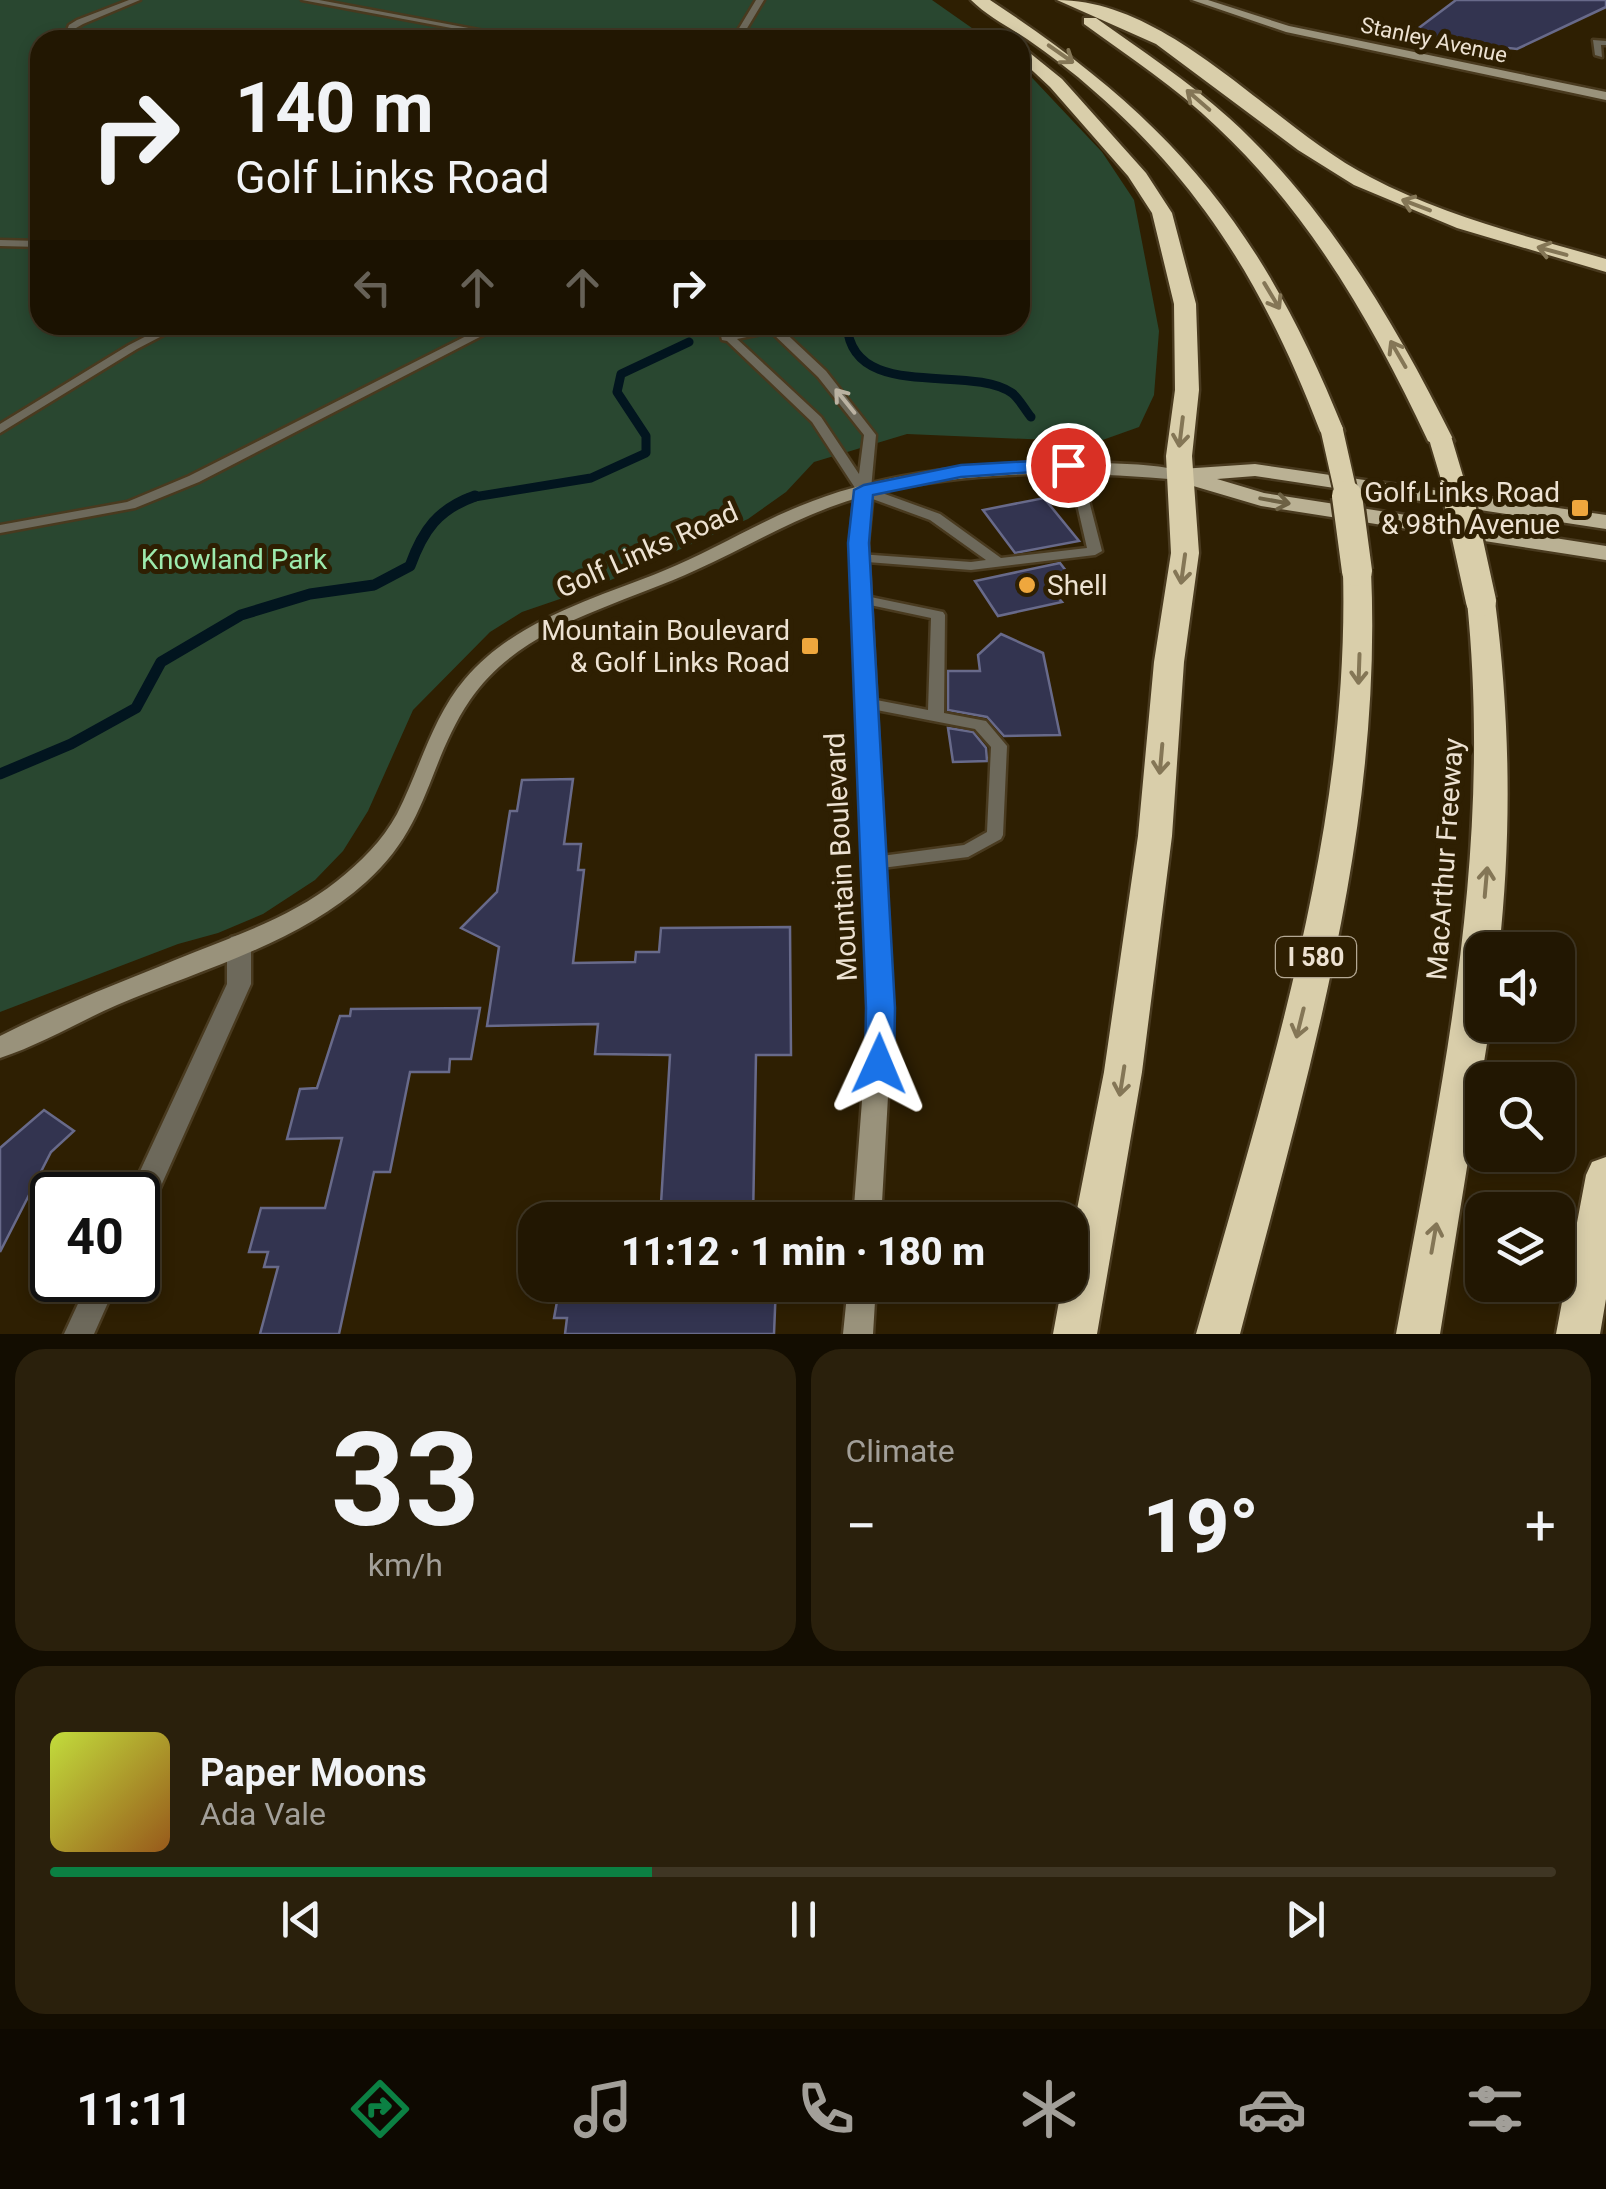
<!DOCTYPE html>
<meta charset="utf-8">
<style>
body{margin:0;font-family:Roboto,sans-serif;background:#2a200c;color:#f1f3f6;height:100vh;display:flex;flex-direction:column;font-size:38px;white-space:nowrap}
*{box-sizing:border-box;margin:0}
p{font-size:32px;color:#a29f99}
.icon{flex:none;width:55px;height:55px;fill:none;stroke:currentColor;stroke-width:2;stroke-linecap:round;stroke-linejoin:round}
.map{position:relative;height:1334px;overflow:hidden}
.details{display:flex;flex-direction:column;gap:15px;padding:15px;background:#130d01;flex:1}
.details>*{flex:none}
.hud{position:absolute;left:30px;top:30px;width:1000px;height:305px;border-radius:30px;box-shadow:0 5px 15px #0003,0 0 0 2px #3f3624;background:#221702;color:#f1f3f6;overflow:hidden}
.controls{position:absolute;left:1465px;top:932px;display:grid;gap:20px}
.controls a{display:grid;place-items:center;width:110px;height:110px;border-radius:20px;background:#221702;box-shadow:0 5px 15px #0003,0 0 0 2px #3f3624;font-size:50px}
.speed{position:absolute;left:30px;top:1172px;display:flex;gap:20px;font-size:50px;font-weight:700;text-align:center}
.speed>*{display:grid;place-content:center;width:130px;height:130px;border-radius:50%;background:#221702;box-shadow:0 5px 15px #0003,0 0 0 2px #3f3624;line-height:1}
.speed .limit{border:5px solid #111;border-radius:15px;background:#fff;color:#111}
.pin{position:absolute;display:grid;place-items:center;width:85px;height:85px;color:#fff;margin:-42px;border:5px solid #fff;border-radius:50%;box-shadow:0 2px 10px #0007}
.me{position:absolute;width:110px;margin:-55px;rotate:1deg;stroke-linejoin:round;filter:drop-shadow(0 0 8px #0008)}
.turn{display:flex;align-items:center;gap:35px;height:210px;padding:0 40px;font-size:45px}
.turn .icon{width:130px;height:130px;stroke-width:2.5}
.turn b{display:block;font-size:70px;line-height:85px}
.lanes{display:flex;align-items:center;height:95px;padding:0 40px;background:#0003;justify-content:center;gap:50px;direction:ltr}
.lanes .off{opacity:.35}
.big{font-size:75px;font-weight:800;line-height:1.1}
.details .tile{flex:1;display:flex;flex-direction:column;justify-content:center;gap:15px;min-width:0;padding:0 35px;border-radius:30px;background:#2a200c}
.details .dial{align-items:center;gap:0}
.dial b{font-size:130px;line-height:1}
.song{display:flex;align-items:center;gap:30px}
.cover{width:120px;height:120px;border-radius:15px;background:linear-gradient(135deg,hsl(70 70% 55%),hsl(30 70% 35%))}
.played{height:10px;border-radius:5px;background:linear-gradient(90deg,#0b8043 40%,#3f3624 40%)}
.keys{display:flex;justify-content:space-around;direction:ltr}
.heat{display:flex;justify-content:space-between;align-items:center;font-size:55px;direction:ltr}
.details .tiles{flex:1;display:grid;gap:15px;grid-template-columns:1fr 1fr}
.tile:last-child{grid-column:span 2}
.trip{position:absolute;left:518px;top:1202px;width:570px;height:100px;border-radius:30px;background:#221702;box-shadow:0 5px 15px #0003,0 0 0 2px #3f3624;font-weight:800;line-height:100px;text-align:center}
.menu{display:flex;height:160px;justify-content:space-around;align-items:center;background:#0e0901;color:#a29f99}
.menu .icon{width:70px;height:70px}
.menu .current{color:#0b8043}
.menu b{font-size:45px;color:#f1f3f6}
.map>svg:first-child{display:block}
.green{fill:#294730}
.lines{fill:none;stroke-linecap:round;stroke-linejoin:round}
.stream-far1{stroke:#02151f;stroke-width:9}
.stream{stroke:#02151f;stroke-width:11}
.building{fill:#333450;stroke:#686a8a;stroke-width:2.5}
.lane-casing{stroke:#493a1f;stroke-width:5}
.street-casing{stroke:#493a1f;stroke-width:5}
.secondary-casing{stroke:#493a1f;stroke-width:5}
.primary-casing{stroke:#493a1f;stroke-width:5}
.highway-casing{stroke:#493a1f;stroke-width:5}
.lane{fill:#6d695b;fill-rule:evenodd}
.street{fill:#6d695b;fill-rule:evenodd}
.secondary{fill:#99927b;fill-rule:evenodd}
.primary{fill:#bab194;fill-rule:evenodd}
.highway{fill:#d9ceaa;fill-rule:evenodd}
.highway-bridge-far1-casing{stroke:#493a1f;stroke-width:26;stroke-linecap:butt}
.highway-bridge-casing{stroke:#493a1f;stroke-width:35;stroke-linecap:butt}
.highway-bridge-far1{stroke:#d9ceaa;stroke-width:22}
.highway-bridge{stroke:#d9ceaa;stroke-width:30}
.oneway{stroke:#847656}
.oneway2{stroke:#bab2a2}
.oneway3{stroke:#6d6144}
.route{fill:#1a73e8;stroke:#114b97;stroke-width:2.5}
.poi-dot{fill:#efa73d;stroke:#2e1f02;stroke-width:4}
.labels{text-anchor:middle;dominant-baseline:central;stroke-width:10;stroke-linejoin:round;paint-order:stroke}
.far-street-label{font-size:22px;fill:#ede2d2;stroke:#2e1f02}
.shield{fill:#2e1f02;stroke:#b4a894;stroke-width:2.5}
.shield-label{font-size:25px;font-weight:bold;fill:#ede2d2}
.poi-label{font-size:28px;fill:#ede2d2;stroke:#2e1f02;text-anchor:end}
.street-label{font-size:28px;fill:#ede2d2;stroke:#2e1f02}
.park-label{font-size:28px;fill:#9debae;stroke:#2e1f02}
</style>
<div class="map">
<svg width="1606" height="1334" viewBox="0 0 1606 1334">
<rect width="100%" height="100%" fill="#2e1f02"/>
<path class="green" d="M0,0H932L989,40H40V325H1020V65L1102,152L1134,200L1159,331L1154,395L1139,427L1097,442L907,434L814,462L786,492L748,519L595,587L522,612L490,632L413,710L368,811L343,851L315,880L263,914L218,933L178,944L0,1012Z"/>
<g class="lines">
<path class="stream-far1" d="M847,325C852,403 969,363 1012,393C1019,398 1025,410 1031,417
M468,498L591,478L646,453V436L617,392L621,374L689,342"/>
<path class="stream" d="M0,774L71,744L136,708L161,662L241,615L310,594L374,585L410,566C423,530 438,509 475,496"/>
</g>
<path class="building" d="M1456,0H1606V7L1517,49L1509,48L1496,59L1404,39Z
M1044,498L1079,541L1015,553L983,510Z
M1060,563L1080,589L1055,594L1062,602L998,616L975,581Z
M1001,634L1043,653L1060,735L1004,736L987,717L948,710V671H980L978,655Z
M948,728L973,732L986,748L987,761L953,762Z
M573,779L564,844H581L578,870H584L573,963L635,962L636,952H659L661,928L790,927L791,1055H756L753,1220H660L670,1055L595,1054L598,1024L487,1026L499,947L461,928L497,892L510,811H517L522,780Z
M480,1008L471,1059H450L449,1072H410L390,1172H374L339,1334H260L278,1267H264L268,1252H249L261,1208H325L342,1138L287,1139L300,1089L317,1088L340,1016H350L351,1009Z
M44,1110L74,1131L51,1152L0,1252V1148Z
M560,1285H776L774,1334H565L567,1318H554Z"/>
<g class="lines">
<defs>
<path id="lane" d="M129,0H140L83,24L76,28L71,40H63L69,25L77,20Z
M302,0H319L533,40H515Z
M756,0H764L740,40H732Z
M1593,40L1606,41V45H1601L1602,57L1595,55Z
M0,240L40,241V247L0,246Z
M168,325H183L137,349L0,433V424L129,345Z
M488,325H503L199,482L135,508L0,533V525L127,502L189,476Z
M710,325H723L732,333L764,325H777L826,371L876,435L871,489L940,514L1001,558L1087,548L1068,465L1069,462H1079L1102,551L1095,555L971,570L854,561L852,558L859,554L971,562L986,560L930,520L859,494L812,422L727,341L722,340L721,336ZM771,332L818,377L864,435L859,474L821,417L737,339Z
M861,595L943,612L945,615L944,713L986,721L1007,746L1003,835L1001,839L968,857L874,869L868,867L865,863L868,859L874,857L964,845L987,832L991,747L975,729L861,707L858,703L866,698L928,710L931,618L856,602L854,599L856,596Z"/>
<path id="street" d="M239,935L247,937L251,944V984L148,1215L138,1218V1195H129L227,984V944L231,937Z
M89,1280H118L94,1334H64Z"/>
<path id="secondary" d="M1192,0H1208L1289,26L1606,92V100L1286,32Z
M1045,462C1074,463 1171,461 1190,475L1181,480C1076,470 975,470 873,493L868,543L893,1008L881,1220H853L869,1008L850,543L854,499C798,516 749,546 696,570C619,606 521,625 470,700C427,763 430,825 366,882C299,943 200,970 117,1005C78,1022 40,1045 0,1058V1036C63,1004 129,979 195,952C245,932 294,915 337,881C360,863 383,840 397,814C420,769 432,718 465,679C515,620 594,599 663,571C710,552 753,525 800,506C877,474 962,465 1045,462Z
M848,1285H876L873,1334H843Z"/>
<path id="primary" d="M1255,464L1606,515V529L1255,476L1217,479L1264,493L1606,546V560L1261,506L1173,480L1170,475L1181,469Z"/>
<path id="highway" d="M971,0H990C1173,120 1262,227 1344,431L1341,436H1323L1320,431C1268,295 1205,187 1094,91C1073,72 1050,55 1027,39C1009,27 987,16 971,0Z
M1057,0C1172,0 1272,127 1370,177C1444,216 1526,236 1606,259V272L1457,228L1354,185L1298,150L1156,44Z
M1084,18H1096C1141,50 1188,81 1229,118C1328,208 1395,323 1454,441L1450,446L1441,449L1428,441C1374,326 1311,215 1217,127C1177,88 1129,57 1084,24Z
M1020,45L1062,79L1146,173L1172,213L1196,304L1199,390L1192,456L1199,553L1184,662L1172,836L1142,1072L1097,1334H1053L1062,1285H1070V1245L1104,1072L1138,836L1154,662L1171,553L1166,456L1175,390L1174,304L1152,213L1128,176L1050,87L1020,59Z
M1357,563L1371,571C1383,832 1305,1084 1240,1334H1196C1266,1084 1350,833 1343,571Z
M1481,592L1491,595L1495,601C1510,717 1512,833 1499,950H1482V1025H1490L1440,1334H1396C1442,1085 1493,856 1467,601L1471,595Z
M1606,1157V1299L1600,1334H1556L1586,1175L1592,1162Z"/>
</defs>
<use href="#lane" class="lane-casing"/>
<use href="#street" class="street-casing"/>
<use href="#secondary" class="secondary-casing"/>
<use href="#primary" class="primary-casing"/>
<use href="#highway" class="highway-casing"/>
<use href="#lane" class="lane"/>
<use href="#street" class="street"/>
<use href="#secondary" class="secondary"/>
<use href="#primary" class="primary"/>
<use href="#highway" class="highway"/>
<defs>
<path id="highway-bridge-far1" d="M1332,431L1347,498
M1441,441L1458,498"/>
<path id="highway-bridge" d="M1347,496L1357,571
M1458,496L1481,601"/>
</defs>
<use href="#highway-bridge-far1" class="highway-bridge-far1-casing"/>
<use href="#highway-bridge" class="highway-bridge-casing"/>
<use href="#highway-bridge-far1" class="highway-bridge-far1"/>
<use href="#highway-bridge" class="highway-bridge"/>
</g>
<defs><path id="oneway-shaft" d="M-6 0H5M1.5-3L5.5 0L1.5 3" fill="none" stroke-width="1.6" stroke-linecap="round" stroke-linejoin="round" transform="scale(2.5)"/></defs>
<g class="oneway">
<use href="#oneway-shaft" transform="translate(1061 54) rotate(35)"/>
<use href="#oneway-shaft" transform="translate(1198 100) rotate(-139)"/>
<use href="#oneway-shaft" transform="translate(1416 205) rotate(-159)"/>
<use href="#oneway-shaft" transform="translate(1552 251) rotate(-165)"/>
<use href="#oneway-shaft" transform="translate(1272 296) rotate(59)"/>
<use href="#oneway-shaft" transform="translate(1398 354) rotate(-120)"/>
<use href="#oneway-shaft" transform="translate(1181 432) rotate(97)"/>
<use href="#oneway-shaft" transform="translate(1183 569) rotate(98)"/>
<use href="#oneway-shaft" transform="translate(1359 669) rotate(92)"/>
<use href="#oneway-shaft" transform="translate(1161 759) rotate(95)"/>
<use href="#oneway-shaft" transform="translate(1486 882) rotate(-85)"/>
<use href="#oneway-shaft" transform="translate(1300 1023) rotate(104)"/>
<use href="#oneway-shaft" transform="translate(1122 1081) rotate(99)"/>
<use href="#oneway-shaft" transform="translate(1434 1238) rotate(-80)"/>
</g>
<use class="oneway2" href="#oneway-shaft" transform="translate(845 401) rotate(-129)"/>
<use class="oneway3" href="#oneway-shaft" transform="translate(1275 501) rotate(10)"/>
<path class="route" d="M1068,459L1078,465L1075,469L961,477L873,495L869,543L895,1008L894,1064L890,1073L879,1077L869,1073L865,1064L866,1008L848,543L854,490L864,485L961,465Z"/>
<g class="poi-dot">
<rect x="1570" y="498" width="20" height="20" rx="5"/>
<circle cx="1027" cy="585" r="10"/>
<rect x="800" y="636" width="20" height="20" rx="5"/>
</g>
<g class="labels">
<g class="far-street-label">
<text transform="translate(1434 40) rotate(12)">Stanley Avenue</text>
</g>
<rect class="shield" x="1276" y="937" width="80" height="40" rx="8"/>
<g class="shield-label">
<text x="1316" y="957">I 580</text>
</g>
<g class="poi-label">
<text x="1560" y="492">Golf Links Road<tspan x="1560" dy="32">&amp; 98th Avenue</tspan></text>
<text x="1047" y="585" text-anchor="start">Shell</text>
<text x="790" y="630">Mountain Boulevard<tspan x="790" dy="32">&amp; Golf Links Road</tspan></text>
</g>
<g class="street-label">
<text transform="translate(647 550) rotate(-24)">Golf Links Road</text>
<text transform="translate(841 857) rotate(-93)">Mountain Boulevard</text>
<text transform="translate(1445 859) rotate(-86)">MacArthur Freeway</text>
</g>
<g class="park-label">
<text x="234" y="559">Knowland Park</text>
</g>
</g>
</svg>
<div class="controls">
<a><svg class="icon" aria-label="sound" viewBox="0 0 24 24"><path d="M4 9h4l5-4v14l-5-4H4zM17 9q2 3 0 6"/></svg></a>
<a><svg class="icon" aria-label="search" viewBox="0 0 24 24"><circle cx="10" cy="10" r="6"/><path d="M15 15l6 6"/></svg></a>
<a><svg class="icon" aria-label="layers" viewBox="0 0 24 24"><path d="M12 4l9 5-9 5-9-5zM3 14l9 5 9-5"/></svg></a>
</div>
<div class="speed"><div class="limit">40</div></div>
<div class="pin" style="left:1068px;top:465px;background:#d93025"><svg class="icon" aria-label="arrive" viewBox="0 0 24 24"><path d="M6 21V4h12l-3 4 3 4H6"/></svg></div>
<svg class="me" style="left:879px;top:1064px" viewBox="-20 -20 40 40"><path d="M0-17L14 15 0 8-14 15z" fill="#1a73e8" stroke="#fff" stroke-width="4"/></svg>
<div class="trip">11:12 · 1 min · 180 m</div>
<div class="hud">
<div class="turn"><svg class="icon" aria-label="right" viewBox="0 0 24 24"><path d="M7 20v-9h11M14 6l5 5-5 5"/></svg><div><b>140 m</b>Golf Links Road</div></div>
<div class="lanes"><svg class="icon off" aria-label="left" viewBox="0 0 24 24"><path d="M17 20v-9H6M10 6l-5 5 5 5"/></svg><svg class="icon off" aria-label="ahead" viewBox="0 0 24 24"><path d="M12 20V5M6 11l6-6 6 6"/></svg><svg class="icon off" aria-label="ahead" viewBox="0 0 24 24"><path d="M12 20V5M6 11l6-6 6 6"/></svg><svg class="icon" aria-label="right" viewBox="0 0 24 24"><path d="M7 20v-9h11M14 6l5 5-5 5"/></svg></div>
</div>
</div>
<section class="details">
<div class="tiles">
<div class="tile dial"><b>33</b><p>km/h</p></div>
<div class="tile"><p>Climate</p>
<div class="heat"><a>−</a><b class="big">19°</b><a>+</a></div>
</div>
<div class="tile">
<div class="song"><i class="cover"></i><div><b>Paper Moons</b><p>Ada Vale</p></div></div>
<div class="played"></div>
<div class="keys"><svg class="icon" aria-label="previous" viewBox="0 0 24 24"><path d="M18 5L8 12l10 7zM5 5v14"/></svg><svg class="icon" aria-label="pause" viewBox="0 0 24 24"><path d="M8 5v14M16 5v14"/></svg><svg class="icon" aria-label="next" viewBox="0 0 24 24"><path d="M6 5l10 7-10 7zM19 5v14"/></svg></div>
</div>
</div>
</section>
<nav class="menu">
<b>11:11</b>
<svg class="icon current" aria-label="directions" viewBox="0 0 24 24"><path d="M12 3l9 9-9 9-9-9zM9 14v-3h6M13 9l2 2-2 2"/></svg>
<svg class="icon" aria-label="music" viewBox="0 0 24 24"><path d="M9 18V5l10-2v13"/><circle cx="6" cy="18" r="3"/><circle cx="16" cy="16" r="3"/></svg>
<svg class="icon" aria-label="phone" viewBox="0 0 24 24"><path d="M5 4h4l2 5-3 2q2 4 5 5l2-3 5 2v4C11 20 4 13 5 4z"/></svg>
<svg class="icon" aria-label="climate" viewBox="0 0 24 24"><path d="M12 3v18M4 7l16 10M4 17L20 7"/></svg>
<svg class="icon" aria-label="car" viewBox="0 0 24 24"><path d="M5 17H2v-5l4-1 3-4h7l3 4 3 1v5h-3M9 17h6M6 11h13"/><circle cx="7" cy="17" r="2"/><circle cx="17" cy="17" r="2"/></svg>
<svg class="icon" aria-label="filters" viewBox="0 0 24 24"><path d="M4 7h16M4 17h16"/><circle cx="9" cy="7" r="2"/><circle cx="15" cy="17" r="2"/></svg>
</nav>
